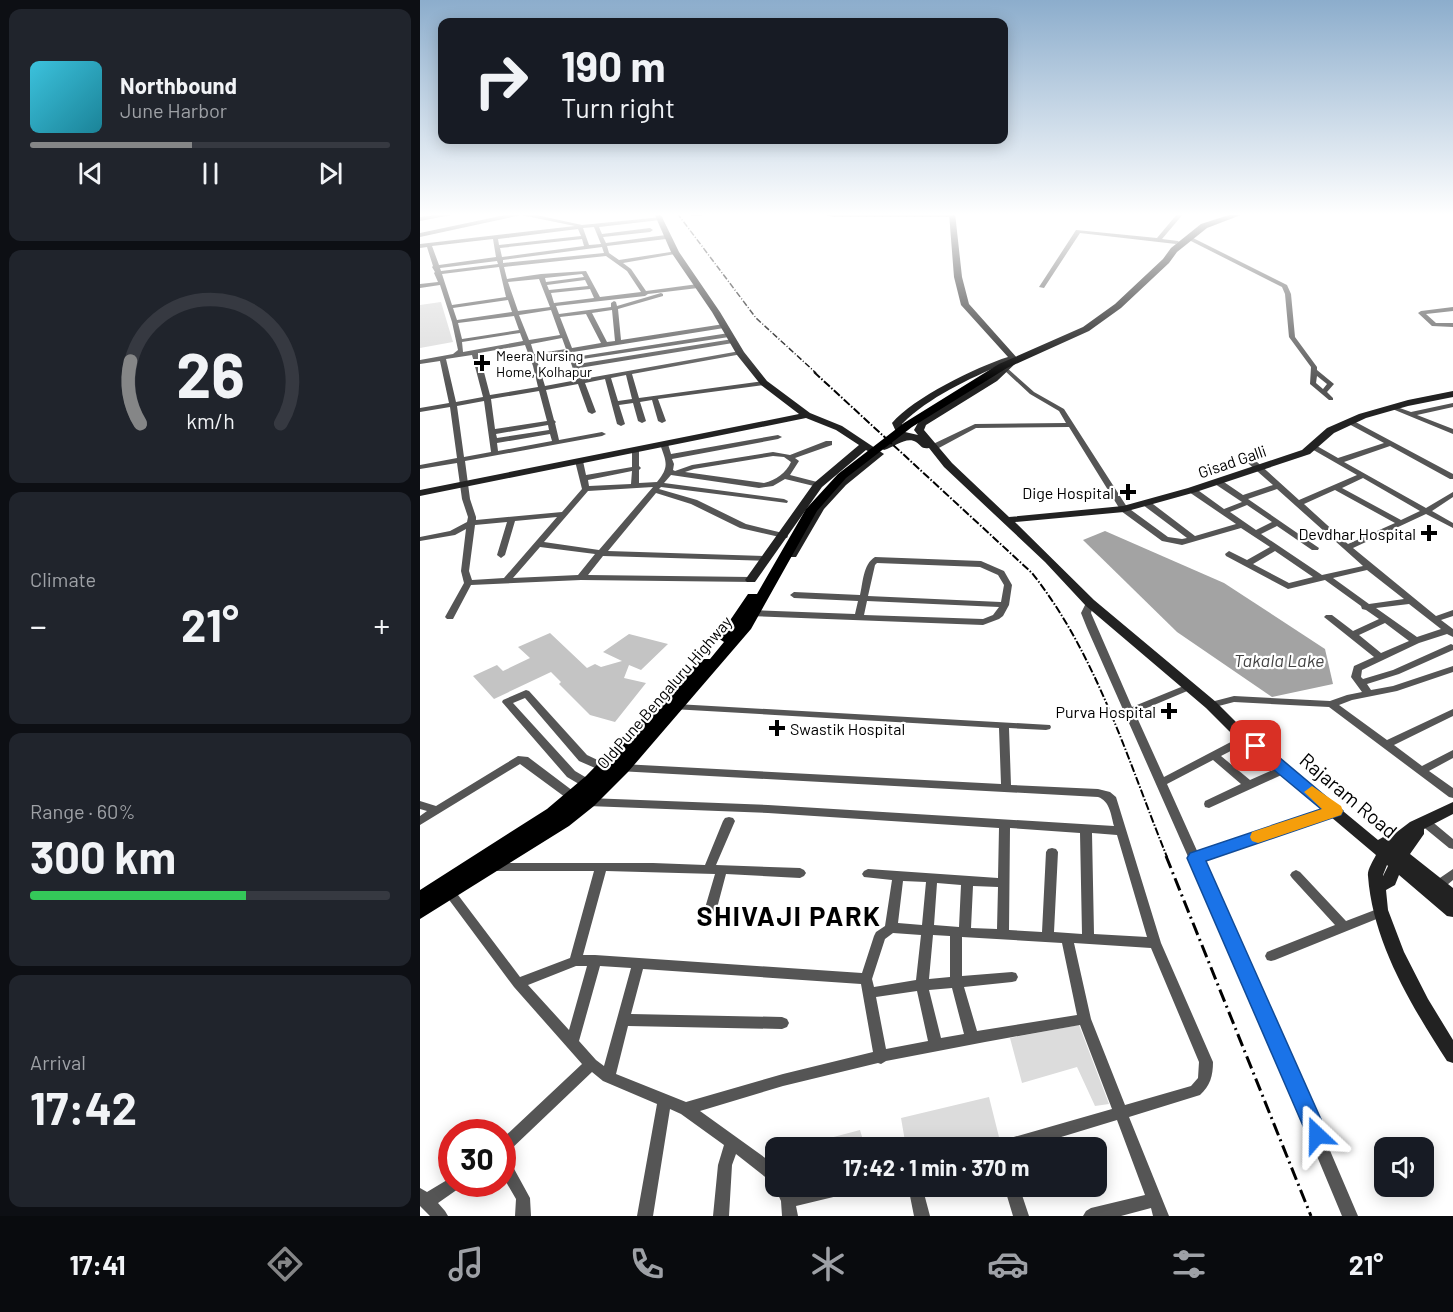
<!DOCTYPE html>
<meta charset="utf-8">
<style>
body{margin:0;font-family:Barlow,sans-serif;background:#20242c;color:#f1f3f6;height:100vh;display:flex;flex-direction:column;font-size:22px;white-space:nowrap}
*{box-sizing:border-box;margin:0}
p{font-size:20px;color:#9ea1a6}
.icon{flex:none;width:33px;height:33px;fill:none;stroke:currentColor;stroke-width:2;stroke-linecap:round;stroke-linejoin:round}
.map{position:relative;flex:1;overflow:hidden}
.sheet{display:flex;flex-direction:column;gap:9px;padding:9px;background:#0d0f14;width:420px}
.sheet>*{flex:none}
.hud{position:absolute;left:18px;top:18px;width:570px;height:126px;border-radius:12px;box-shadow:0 3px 15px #0003;background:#171b24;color:#f1f3f6;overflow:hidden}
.tools{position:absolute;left:954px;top:1137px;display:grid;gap:12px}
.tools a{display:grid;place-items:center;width:60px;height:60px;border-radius:12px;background:#171b24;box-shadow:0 3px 15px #0003;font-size:30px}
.speed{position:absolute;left:18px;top:1119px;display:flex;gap:12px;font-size:30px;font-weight:700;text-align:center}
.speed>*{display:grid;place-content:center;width:78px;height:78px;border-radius:50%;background:#171b24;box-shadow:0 3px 15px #0003;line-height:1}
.speed .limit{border:9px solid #d22;background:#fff;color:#111}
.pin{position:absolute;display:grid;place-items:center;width:51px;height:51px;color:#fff;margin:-26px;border-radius:12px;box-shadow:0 3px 9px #0006}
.me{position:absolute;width:66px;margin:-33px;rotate:337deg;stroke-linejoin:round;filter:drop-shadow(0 0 4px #0008)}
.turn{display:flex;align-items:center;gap:21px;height:126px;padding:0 24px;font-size:27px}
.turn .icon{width:78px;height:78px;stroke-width:2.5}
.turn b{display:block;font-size:42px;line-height:51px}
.big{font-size:45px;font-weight:700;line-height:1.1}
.sheet .widget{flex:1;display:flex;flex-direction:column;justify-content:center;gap:9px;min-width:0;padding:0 21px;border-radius:12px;background:#20242c}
.sheet .dial{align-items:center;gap:0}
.dial svg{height:156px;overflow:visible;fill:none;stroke:#363941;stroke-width:7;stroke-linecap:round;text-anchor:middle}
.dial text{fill:#f1f3f6;stroke:none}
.song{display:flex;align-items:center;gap:18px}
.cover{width:72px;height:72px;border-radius:9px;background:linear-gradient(135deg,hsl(190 70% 55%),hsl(190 70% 35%))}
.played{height:6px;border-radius:3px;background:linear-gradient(90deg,#858687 45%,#363941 45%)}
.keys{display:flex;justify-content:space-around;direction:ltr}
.heat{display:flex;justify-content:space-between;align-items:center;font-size:33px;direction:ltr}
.charge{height:9px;border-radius:4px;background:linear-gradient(90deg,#34c759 60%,#363941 0)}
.trip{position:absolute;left:345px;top:1137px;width:342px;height:60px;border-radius:12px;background:#171b24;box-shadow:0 3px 15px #0003;font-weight:700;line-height:60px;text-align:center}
.tabs{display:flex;height:96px;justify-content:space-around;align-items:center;background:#090b0e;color:#9ea1a6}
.tabs .icon{width:42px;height:42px}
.tabs .active{color:#858687}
.tabs b{font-size:27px;color:#f1f3f6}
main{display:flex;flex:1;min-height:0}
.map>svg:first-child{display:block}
.green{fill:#dcdcdc}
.water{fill:#a3a3a3}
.building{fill:#c4c4c4}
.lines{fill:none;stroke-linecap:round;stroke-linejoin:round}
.street{fill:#555;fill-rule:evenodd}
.secondary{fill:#222;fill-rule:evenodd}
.primary{fill:#000;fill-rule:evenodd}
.rail-far2{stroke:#000;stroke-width:1.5;stroke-dasharray:6 2 1 2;stroke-linecap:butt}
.rail-far1{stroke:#000;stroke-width:2;stroke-dasharray:8 2 1.5 2;stroke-linecap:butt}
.rail{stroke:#000;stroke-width:3;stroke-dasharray:13 4.5 2 4.5;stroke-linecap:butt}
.route{fill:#1a73e8;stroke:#114b97;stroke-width:1.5}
.slow{fill:#f59e0b}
.poi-dot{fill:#000;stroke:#fff;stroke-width:2}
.labels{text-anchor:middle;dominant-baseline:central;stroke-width:4.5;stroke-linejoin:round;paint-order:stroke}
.far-poi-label{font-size:14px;fill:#000;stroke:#fff;text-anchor:start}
.street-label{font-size:16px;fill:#000;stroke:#fff}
.poi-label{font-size:16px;fill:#000;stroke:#fff;text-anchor:end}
.water-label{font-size:18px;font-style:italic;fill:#444;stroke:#fff}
.near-street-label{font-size:20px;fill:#000;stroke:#fff}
.near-district-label{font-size:27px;font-weight:bold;letter-spacing:1.5px;fill:#000;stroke:#fff}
</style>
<main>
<section class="sheet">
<div class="widget">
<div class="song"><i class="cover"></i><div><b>Northbound</b><p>June Harbor</p></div></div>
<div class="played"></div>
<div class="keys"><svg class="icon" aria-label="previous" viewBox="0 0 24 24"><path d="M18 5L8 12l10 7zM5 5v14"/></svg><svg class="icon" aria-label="pause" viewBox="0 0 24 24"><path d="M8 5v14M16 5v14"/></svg><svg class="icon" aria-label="next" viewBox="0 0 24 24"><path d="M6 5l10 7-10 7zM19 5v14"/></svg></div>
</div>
<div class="widget dial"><svg viewBox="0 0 100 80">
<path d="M14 69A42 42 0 1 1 86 69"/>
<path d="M14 69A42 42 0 0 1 9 37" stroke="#858687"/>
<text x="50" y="56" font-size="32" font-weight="700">26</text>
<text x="50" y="72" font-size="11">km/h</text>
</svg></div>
<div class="widget"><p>Climate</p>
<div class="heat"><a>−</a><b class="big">21°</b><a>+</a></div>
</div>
<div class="widget"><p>Range · 60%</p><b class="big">300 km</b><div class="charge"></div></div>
<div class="widget"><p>Arrival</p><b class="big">17:42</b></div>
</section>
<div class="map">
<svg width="1033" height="1216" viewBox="0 0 1033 1216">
<rect width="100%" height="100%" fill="#fff"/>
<path class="green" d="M21,302L33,342L0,348V305Z
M659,1025L689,1104L675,1106L657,1067L602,1083L590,1038Z
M569,1097L579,1137L539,1147H486L481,1118Z
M440,1130L445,1147H376Z"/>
<path class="water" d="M685,531L804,583L905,649L913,684L852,697L757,632L663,540Z"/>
<path class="building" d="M130,633L167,668L175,664L181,667L202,661L183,652L209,634L248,644L221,670L209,665L204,678L226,683L195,722L170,715L139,684L141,682L131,672L74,699L53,676L77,665L83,671L110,658L98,647Z"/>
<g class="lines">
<path class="street" d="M30,213H42L0,221V217Z
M95,213H107L162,225L242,217L243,218L240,220L179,227L182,234L230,228L233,230L230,232L183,237L186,243L246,235L249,237L246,239L187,246L189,253L199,260L257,251L258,252L255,254L203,263L211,269L226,291L278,284L281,286L278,288L228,294L225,296L136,306L139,314L191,307V303L194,301L196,302L197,306L241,293L243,294V296L198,309L201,340L304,324L307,326L304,328L153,352L155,357L309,333L312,335L309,337L156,360L158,364L313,339L316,341L313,343L159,368L163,379L320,351L323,353L322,354L212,374L219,398L344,381L347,383L344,385L238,399L246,421L242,423L238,421L232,400L220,402L226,421L222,423L218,421L213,403L199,405L205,424L201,426L197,424L185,379L165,383L176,412L172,414L168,412L158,384L126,390L134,420L136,422L135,423L139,440L182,432L186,434L182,436L45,461L50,499L56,517V520L142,512L162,489L155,461L159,459L163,461L166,475L212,467V450L213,448H219V466L221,468L219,470V483L237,482C250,466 246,462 240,444L244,442L248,444L251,454L358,435L362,437L358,439L252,459L254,464L253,470L255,471L272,465L353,452L370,455L406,441H412V445L375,458L379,461L370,475L401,483L402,485L401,487H398L365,479L353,486L339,488L251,475L244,483L364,499L368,501L367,503L241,487L239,489L277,500L326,524L367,534L368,536L367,538H364L320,528L271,504L236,493L188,551L346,556L350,559L349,561L183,556L168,575L331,577L334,578L335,580L334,582L161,580L51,585L33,619H27L25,617L44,583L41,571L46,529L35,535L0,541V537L30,531L47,522L48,517L42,499L37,463L0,469V465L37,458L30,407L0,412V408L29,403L20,361L0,364V360L33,354L38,350L32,322L20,285L0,288V284L18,282L14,273L15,272L12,267L13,266L7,247L0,248V244L155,226L101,215L0,237V233ZM174,227L181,244L169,245L163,228ZM158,229L161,236L79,245L78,239ZM73,239L76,257L19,265L12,246ZM162,239L164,246L82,257L80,248ZM182,247L184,253L83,263V260ZM186,256L207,271L221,292L180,297L166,271L121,274L87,279L84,267ZM77,261L78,264L21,271L20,268ZM79,267L86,297L32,305L22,274ZM162,274L164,277L126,282L125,278ZM119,279L130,307L98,311L88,282ZM165,280L168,286L129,290L127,285ZM170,289L174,298L134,303L131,293ZM88,300L92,312L37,320L33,308ZM131,310L140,335L109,340L99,315ZM192,310L195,341L187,342L172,313ZM166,314L181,343L152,348L140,317ZM94,316L99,330L42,339L38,323ZM100,333L103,341L43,352L42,342ZM142,338L146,349L114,354L111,344ZM105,345L113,366L118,387L70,395L59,353ZM147,352L157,380L125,386L116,357ZM52,355L63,397L36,402L26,359ZM206,375L212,399L198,401L191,378ZM119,391L127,421L75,429L71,399ZM64,401L71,452L44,457L37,406ZM128,425L129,430L77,438L76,434ZM130,434L132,441L78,451L77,443ZM353,456L364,457L371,462C366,473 356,480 344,483L265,472L274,469ZM212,471L211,484L169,486L168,480ZM233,487L179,550L124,542L168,491ZM137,517L84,578L52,580L49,571L55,525L87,522L77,555L81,558L85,555L95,521ZM120,547L175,554L158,575L93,578Z
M268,213H289C284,216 271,217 266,214Z
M396,213H531L534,215L531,217H413Z
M758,213H764L742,239L758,241L759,242L756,244L660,233L624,288L619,287L656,230L737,238Z
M767,237H771L867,285L871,294L875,337L897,367V370L914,384L907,392L913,398V400H909L890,384L891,367L869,337L865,294L862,287L767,239ZM897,376L907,384L903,389L896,383Z
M1033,307V311L1006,314L1016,323H1033V327L1012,326L998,313L1001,311Z
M586,367L614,392L644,409L707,507L748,537L762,539L767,538L723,505L722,503L723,501H729L775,536L816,524L769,492L768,490L769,488H775L804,509L822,502L795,484L794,482L795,480H801L823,495L853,485L821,457V453H827L879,500L937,475L890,448L894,446H897L918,458L964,443L927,423L926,421L930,419L1033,474V479H1030L970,446L924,462L1006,508L1033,492V497L1012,511L1033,523V528L1006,514L933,548L1016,616L1033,610V616L1021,620L1033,629V637L1027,634L999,643L942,670L941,677L943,679L973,670L1031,644L1033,645V650L979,674L947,684L951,690L973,686L1033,666V672L977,691L932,700L919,705L967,740L1033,709V716L974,745L1002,766L1033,750V758L1009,771L1033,788V798L1029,797L909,707L814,702L791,708L787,707L786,705L787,703L814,696L910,701L927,695L942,692L931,677L934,666L954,657L904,617L906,615H912L933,631L959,619L946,610L942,609L941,606L905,580L868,589L806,556L805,554L809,551L827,560L850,547L821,528L762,545L742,541L701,511L649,427L556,428L517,449H511V445L555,424L646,423L639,411L610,394L584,370L583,369ZM943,478L1000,511L981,520L922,488ZM857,489L943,566L902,575L841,534L857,526L892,550H898L899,548L828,499ZM915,490L975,523L928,544L884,504ZM827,505L852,522L836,530L810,512ZM855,551L893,577L869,583L833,564ZM947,570L984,599L949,604L913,578ZM989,604L1021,629L997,637L956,608ZM965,623L989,641L961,653L939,635Z
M1033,403V407L997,415L1033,429V434L970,408L974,406L991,412Z
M455,557L561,561L584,571L592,585L589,605L583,616L579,619L563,625L328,616L323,613L328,610L435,614L438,601L374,598L370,595L374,592L440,595C443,583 443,564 455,557ZM457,563L560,567L578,575L584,585L581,602L448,596L455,565ZM447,601L579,607L573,615L563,619L444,615Z
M670,600L674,603L671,613L712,707L766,685L769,684L774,687L772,689L715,713L744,777L826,734L830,735L831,738L830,741L801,756L830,780L864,765L868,766L869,769L868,772L789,808L785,807L784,804L785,801L821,784L793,760L747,784L778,853L915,807L919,808L921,811L919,814L782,861L852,1015L938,1216H922L838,1015L667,628L661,613L666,603Z
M106,690L109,691L167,755L186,764L187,767L186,770L182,771L159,761L105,698L93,703L155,771L172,781L173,784L172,787L168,788L164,787L147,777L82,702L83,700Z
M256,704L630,725L631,727L630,729L626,730L589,728L591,785L678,789L690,792L696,797L741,943L793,1062C793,1076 790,1086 780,1095L709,1117L749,1216H733L731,1208L701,1216H663L666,1211L671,1208L725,1195L697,1120L605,1148H573L575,1143L580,1141L692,1109L660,1025L565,1042L466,1061L461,1064L458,1063L363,1086L280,1111L348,1160L356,1167V1186H369L372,1192L395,1186H437L435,1191L430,1193L376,1206L378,1216H362L361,1201L354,1186V1184L316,1154L312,1165L309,1216H293L298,1165L304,1145L261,1114L250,1109L233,1216H217L237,1104L183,1081L172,1072L86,1154L110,1198L111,1216H95L96,1199L82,1175V1139L162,1064L94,987L24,893L22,890L24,887L28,885L32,887L100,977L150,958L174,871H75L71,870L69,867L71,864L75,863H233L285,865L303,821L305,818L309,817L313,818L315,821L296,865L380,868L384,870L386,873L384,876L380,878L306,874L297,908L295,911L291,913L287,911L285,908L295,874L186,871L163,955H175L442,973L454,936L456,932L465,926L472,880L444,877L442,874L444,871L448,869L578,878L579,828L348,813L168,806L164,805L163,802L164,799L168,798L348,805L694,826C691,815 690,801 678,797L198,771L197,768L198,765L202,764L581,784L579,728L252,709L251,707L252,705ZM590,828L660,833L662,934L634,932L638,852L636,849L632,848L628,849L626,852L622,932L589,930ZM672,833L697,835L727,937L674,934ZM483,881L506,882L502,925L478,923ZM517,883L541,885L539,927L514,925ZM553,886L578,887L577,929L551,928ZM473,933L501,935L496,980L454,987L452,979L465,939ZM513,935L530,936V977L509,979ZM542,937L642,943L657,1015L557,1031L544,987L592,982L596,981L598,977L596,973L592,972L542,976ZM654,943L731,948L779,1062L778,1078L771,1086L705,1105L671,1019ZM156,966H167L149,1030L108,985ZM180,966L211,968L184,1066L176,1060L159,1041ZM223,969L441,984L453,1052L363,1074L266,1102L196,1074L208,1026L362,1029L367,1027L369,1023L367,1019L362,1017L211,1014ZM532,988L544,1034L521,1038L509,990ZM497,991L508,1041L466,1049L456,997Z
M98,756L108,757L157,794L158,797L157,800L153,801L149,800L100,764L0,825V816L7,811L0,809V801L16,806Z
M1005,818L1009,819L1033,839V849L1029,848L1001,825L999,822L1001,819Z
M1033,869V880C1027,885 1022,891 1014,888L1012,885L1014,882Z
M876,870L880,872L926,921L960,908L964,910L966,913L964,916L855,960L851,961L847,960L845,956L847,952L915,925L872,878L870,875L872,872Z
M32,1177V1184H40L38,1189L18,1203L25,1211L28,1216H10L0,1206V1188L7,1192Z
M488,1186H502L510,1216H494Z
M584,1186H599L609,1216H593Z"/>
<path class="secondary" d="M234,213H240L259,252L300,312L324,352L347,381L390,413L422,426L464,454L426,485L404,509L376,557H368L366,555L396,506L418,481L453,454L446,450L402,487L335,582H327L325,580L394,483L439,445L416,430L386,418L0,496V490L379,414L341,385L317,355L292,312L251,252Z
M529,213H535L542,277L549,304L599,360L577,381L506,425L504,430L532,463L589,517L703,506L768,488L882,450L907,428L939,414L988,400L1033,391V397L988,406L946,418L914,433L890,454L776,492L704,512L595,522L674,600L796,702L819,725L958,840L965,836L969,838L990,822L1033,802V814L1004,829V834L990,854L1033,888V917L1027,916L979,875L975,885L966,890L968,910L984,952L1008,999L1033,1040V1063L1027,1061C991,1005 953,943 948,876C947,870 953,861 956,855L809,731L786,708L666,606L625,562L524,467L509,448C501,449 502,446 496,442C487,436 474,447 464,450L459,447L478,436L472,423C493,398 556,367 588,357L541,305L534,277ZM583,364L571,377L499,421L494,430L498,435L485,432L482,424C509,397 549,379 583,364ZM967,865L968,866L963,876V875Z"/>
<path class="primary" d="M815,213H826L787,228L757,252L749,263L701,308L669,331L587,368L492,427L426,478L397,511L331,629L208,772L174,806L149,826L0,919V890L127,809L166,776L280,659H290L304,642L298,638L328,594H337L386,509L418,474L484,423L579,364L663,327L695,304L743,259L751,248L781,224Z"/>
<path class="rail-far2" d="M257,213L336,318L396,373"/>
<path class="rail-far1" d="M394,372L612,573C677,655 708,761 747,857"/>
<path class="rail" d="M746,856L891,1216"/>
</g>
<linearGradient id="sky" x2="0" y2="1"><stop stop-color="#8cadcc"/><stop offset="0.56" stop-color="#fff"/><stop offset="1" stop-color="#fff" stop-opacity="0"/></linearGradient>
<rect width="1033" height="383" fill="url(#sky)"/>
<path class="route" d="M836,741L841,742L923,811L921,815L786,861L908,1135L905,1142L897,1145L890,1142L767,858L770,853L901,809L830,750L828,746L830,742Z"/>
<path class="slow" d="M892,786L921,806L923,811L921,815L838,843L832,841L830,837L832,832L902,809L884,792Z"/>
<g class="poi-dot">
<path d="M59 354h6v6h6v6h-6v6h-6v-6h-6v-6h6z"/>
<path d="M705 483h6v6h6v6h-6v6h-6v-6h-6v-6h6z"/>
<path d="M1006 524h6v6h6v6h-6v6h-6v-6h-6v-6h6z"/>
<path d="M746 702h6v6h6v6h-6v6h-6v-6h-6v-6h6z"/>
<path d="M354 719h6v6h6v6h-6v6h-6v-6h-6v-6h6z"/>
</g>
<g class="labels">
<g class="far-poi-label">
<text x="76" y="355">Meera Nursing<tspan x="76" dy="16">Home, Kolhapur</tspan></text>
</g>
<g class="street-label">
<text transform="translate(812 461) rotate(-19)">Gisad Galli</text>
<text transform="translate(244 692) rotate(-49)">Old Pune Bengaluru Highway</text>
</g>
<g class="poi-label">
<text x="694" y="492">Dige Hospital</text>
<text x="996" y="533">Devdhar Hospital</text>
<text x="736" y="711">Purva Hospital</text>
<text x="370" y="728" text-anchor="start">Swastik Hospital</text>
</g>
<g class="water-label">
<text x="859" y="660">Takala Lake</text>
</g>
<g class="near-street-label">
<text transform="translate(929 795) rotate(40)">Rajaram Road</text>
</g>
<g class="near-district-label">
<text x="369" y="915">SHIVAJI PARK</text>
</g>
</g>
</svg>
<div class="tools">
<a><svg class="icon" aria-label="sound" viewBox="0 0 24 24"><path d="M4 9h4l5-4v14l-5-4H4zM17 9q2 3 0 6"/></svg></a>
</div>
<div class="speed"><div class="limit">30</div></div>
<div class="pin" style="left:836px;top:746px;background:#d93025"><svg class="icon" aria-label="arrive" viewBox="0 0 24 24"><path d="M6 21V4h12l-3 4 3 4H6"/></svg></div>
<svg class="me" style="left:897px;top:1135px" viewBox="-20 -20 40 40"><path d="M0-17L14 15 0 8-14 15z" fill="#1a73e8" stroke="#fff" stroke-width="4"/></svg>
<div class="trip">17:42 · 1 min · 370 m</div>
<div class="hud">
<div class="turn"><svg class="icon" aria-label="right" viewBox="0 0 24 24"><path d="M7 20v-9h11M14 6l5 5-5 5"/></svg><div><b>190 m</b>Turn right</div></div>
</div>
</div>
</main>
<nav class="tabs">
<b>17:41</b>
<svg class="icon active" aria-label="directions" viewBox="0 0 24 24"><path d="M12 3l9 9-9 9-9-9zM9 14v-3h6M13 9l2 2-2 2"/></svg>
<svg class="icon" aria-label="music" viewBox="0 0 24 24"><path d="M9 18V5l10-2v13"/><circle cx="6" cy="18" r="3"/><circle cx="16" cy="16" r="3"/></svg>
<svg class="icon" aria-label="phone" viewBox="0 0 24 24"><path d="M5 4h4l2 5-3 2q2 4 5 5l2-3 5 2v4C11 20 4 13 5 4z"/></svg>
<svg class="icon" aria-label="climate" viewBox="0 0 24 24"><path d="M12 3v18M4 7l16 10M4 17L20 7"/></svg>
<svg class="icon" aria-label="car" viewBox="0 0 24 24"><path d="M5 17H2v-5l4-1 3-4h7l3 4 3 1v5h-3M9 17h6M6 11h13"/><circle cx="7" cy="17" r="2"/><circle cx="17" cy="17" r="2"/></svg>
<svg class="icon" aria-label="filters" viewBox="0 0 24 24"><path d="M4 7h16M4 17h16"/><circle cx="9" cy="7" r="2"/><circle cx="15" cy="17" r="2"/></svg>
<b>21°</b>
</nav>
